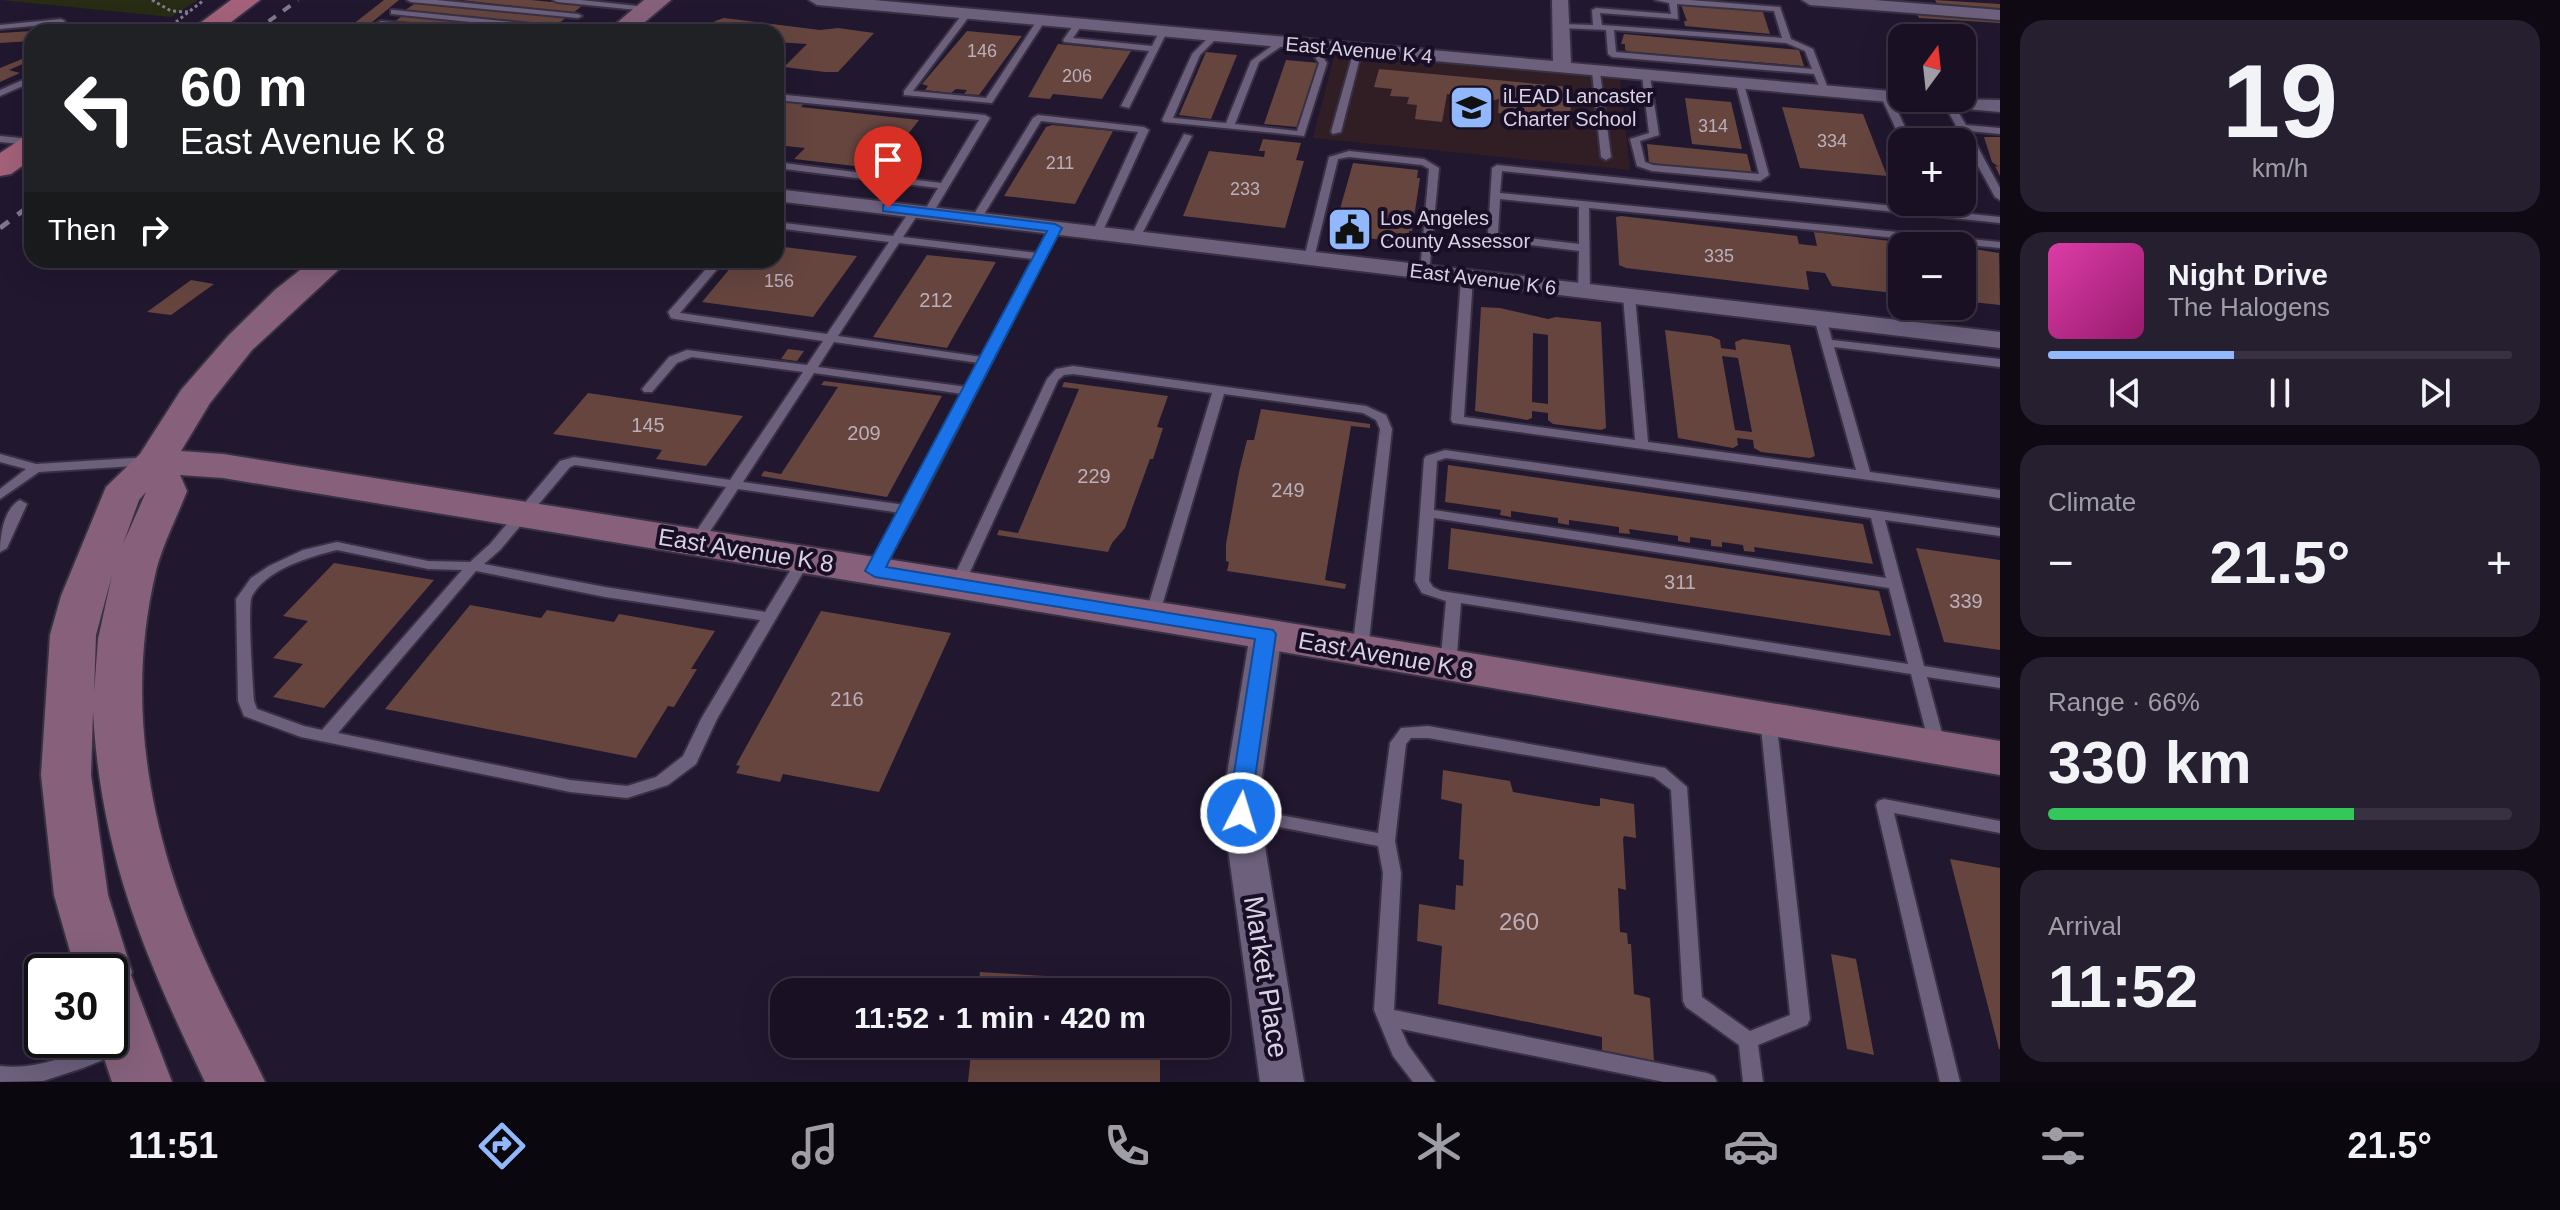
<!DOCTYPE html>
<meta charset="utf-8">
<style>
body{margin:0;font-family:Helvetica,sans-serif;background:#261f30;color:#f1f3f6;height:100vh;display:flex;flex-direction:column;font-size:30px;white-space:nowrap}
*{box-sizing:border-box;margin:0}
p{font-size:26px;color:#9f9da6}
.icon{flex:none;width:44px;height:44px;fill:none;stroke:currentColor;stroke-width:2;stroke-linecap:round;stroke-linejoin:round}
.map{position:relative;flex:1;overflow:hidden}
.side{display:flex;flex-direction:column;gap:20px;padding:20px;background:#0e0913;width:560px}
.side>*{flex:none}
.guide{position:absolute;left:24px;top:24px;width:760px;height:244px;border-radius:24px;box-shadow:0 8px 32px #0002,0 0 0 2px #373141;background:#202124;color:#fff;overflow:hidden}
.needle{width:52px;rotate:15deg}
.tools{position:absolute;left:1888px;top:24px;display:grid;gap:16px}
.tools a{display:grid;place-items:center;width:88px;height:88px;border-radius:16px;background:#191123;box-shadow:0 8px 32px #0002,0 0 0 2px #373141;font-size:40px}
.speed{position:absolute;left:24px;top:954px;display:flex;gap:16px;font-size:40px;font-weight:700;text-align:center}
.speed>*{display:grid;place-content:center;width:104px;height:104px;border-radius:50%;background:#191123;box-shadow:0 8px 32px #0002,0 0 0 2px #373141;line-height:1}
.speed .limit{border:4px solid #111;border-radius:12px;background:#fff;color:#111}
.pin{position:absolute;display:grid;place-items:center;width:68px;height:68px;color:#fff;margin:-82px -34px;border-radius:50% 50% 50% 0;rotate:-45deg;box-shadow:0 0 8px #0007}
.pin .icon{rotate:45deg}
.me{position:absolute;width:88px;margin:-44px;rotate:5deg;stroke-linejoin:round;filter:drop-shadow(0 0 6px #0008)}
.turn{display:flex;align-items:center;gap:28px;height:168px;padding:0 24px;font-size:36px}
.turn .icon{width:104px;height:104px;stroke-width:2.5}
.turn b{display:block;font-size:56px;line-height:68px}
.then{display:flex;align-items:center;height:76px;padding:0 24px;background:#0003;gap:16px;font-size:30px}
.big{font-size:60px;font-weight:800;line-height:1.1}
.side .widget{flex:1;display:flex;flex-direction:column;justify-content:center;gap:12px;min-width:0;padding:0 28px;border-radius:24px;background:#261f30}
.side .dial{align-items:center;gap:0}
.dial b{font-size:104px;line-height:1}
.song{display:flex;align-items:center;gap:24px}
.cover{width:96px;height:96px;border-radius:12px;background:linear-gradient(135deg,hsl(320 70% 55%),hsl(320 70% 35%))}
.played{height:8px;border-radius:4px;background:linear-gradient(90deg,#91b8fd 40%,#373141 40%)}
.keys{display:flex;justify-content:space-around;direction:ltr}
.heat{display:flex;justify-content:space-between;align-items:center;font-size:44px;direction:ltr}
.charge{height:12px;border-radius:6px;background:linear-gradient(90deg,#34c759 66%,#373141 0)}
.trip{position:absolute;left:770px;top:978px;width:460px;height:80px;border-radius:24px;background:#191123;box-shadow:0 8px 32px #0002,0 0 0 2px #373141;font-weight:800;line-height:80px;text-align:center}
.tab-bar{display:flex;height:128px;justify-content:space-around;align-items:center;background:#0a070e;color:#9f9da6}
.tab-bar .icon{width:56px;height:56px}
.tab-bar .selected{color:#91b8fd}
.tab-bar b{font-size:36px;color:#f1f3f6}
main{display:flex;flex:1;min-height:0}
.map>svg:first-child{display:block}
.education{fill:#301e24}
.green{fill:#282c14}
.building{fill:#66453f;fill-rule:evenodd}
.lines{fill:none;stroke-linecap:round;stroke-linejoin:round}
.lane-casing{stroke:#383143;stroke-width:4}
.street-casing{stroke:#383143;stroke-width:4}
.secondary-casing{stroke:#383143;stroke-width:4}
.primary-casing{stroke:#383143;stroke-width:4}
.path{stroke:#837a8f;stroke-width:3;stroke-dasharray:3 3;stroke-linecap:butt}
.lane{fill:#6c607d;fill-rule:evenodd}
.street{fill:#6c607d;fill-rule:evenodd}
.secondary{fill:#87617c;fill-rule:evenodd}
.primary{fill:#a3627a;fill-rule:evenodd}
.rail-far1{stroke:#81788d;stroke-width:4;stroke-dasharray:9 9;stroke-linecap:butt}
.rail{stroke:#81788d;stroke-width:5;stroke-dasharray:11 11;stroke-linecap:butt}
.route{fill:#1a73e8;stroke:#114b97;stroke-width:2}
.labels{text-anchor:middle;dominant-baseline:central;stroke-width:8;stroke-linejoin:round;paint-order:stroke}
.far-number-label{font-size:18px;fill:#bcafba}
.far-street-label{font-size:20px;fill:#d9d2e3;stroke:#180e25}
.far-poi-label{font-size:20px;fill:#d9d2e3;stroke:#180e25;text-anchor:start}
.number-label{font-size:20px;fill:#bcafba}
.street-label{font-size:24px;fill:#d9d2e3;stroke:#180e25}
.near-number-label{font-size:24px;fill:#bcafba}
.near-street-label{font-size:28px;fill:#d9d2e3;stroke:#180e25}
</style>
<main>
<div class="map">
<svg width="2000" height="1082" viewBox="0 0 2000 1082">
<rect width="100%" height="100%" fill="#21172f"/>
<path class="education" d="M1335,53L1620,79L1630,170L1313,138Z"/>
<path class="green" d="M0,0H198L171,17Z"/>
<path class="building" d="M384,0H399L360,32H343Z
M461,0H531L583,5L573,13Z
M1935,0L2000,4V9H1997L1999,12L1939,7Z
M416,3L566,18L556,25L405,10Z
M1681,5L1763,12L1770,34L1685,26L1684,21H1687Z
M1916,12L2000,19V23L1919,18Z
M404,15L550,29L547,32H508L395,21Z
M724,18L820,30L838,28L874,33L838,72H825L784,67L807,44L776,42V32H709L713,29L707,28L715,21Z
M127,23L134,24V32H64L70,26Z
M391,25L435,30V32L381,31Z
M32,31V41L0,43V33Z
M967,31L1022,36L979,95L964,94L967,90L956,89L951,93L925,90L928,86L922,84Z
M1624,34L1799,50L1804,66L1631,52L1625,50V44H1621Z
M1058,44L1131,51L1102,99L1053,94L1050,99L1028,97Z
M1206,52L1237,55L1211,119L1179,115Z
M32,55V60L9,70L20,73L0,82V68Z
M1286,60L1319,63L1297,127L1264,124Z
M1379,69L1570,87L1571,120L1498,113L1499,99L1490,101L1447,94L1442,122L1415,119L1417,105L1407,104L1409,97L1390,96L1392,89L1374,87Z
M1685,98L1731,102L1742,149L1692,144Z
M780,100L805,103L801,107L919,120L890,157L897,158L889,170L794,159L805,148L776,145V104Z
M1782,107L1863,114L1887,176L1800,168Z
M1052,125L1113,131L1075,204L1004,196L1046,127Z
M1984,137H2000V176L1995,166L1999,167L1992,162Z
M1263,139L1301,143L1296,160L1304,161L1285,228L1183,216L1209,151L1264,157L1265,151H1259Z
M1647,144L1747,154L1752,174L1649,163Z
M1353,163L1418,170L1417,178H1420L1412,231H1409L1408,240L1385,241L1337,232L1339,223H1336Z
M1621,216L1797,236L1799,244L1817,246L1814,232L1933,246H1902V294L1832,286L1825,273L1806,271L1809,290L1626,268L1619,265L1616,217Z
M776,246L857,256L813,317L702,302L737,260H776Z
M1962,247L1999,253L2000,305L1962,301Z
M927,255L996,262L947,348L873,337Z
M191,280L214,284L171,315L147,312Z
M1481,307L1500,308L1548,319L1556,317L1601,322L1606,428L1601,430L1553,424L1548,420V413L1532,411V418L1527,420L1475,411ZM1533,333L1548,335V404L1532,402Z
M1665,330L1711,336L1720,340L1721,348L1736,350L1735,342L1743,339L1790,345L1815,456L1810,458L1761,452L1754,448L1753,440L1737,438L1738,445L1733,448L1678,438ZM1722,356L1738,358L1752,432L1735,430Z
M788,349L804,351L797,361L781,359Z
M824,381L942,396L887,497L761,476L764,471L781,474L838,387L821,385Z
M1064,382L1168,396L1157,427L1163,428L1153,459H1150L1125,528L1112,543L1108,552L997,535L999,530L1018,533L1079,389L1062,387Z
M588,393L743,416L706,466L656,459L662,450L553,434Z
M1261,409L1370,424V428L1351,426L1325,580L1346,584L1345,589L1227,571L1229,562L1226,561V544L1239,472L1247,440H1254Z
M1448,465L1863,524L1873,564L1754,547L1755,552L1744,551L1743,545L1722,542V547L1711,546V540L1690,537V543L1678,541V536L1629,529L1630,534L1619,533V527L1569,520V525L1558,523V518L1511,511V517L1500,515L1501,510L1445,502Z
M1451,528L1879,591L1891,636L1448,569Z
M1916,548L2000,560V650L1944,642Z
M334,563L434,580L324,708L273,697L303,664L273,658L308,621L283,616Z
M470,605L541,618L547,610L614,622L619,614L715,631L691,669H697L674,707L668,706L636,758L385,709Z
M821,611L951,633L879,792L783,774L780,782L736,773L740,766L736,765Z
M1443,770L1510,781L1513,792L1595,806H1600V798L1634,804L1636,838L1624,836L1623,839L1626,890L1618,888L1620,932L1627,933L1628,944H1631L1634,994L1650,998L1654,1062L1602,1051V1037L1438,1004L1442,946L1417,941L1419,904L1455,910L1456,885L1463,886L1464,860L1459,859L1462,804L1441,799Z
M1950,859L2000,868V1049H1999Z
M1831,954L1856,959L1874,1055L1847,1049Z
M980,972L1160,983V992H978Z
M972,1044H1160V1082H968Z"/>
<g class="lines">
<defs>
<path id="lane" d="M407,0H436L578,14L582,16L578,18L411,2Z
M553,0H581L647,7L651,9L647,11L557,2Z
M1655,0H1690L1780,7L1791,39L1813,49L1829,91L1822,93L1814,74L1612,57L1608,54L1606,30L1561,28L1557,26L1561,24L1593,25L1592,10L1596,8L1671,14L1669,3ZM1677,4L1774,11L1782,38L1602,25L1600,13L1678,19ZM1614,30L1786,43L1805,51L1812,69L1616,52Z
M394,10L561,27L565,29L561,31L391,14V10Z
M964,12L971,14L913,91L986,98L1038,19L1045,21L992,103L904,95V91Z
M61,19L65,21L64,23L0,29V25Z
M381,21L473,30L477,32H448L378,25L377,23Z
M1075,23L1082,25L1073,38L1152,46L1160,30L1167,32L1129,108L1121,106L1149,51L1064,42L1063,40Z
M1211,35L1218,37L1200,55L1173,118L1226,123L1251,61L1280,40L1284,43L1283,45L1259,62L1235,124L1297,131L1319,63L1314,56L1317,47L1321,44L1325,47L1322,56L1327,63L1304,136L1164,122L1162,120L1192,54Z
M1358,47L1362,50L1341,132L1333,134L1331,132L1354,50Z
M1596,69L1600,72L1611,157L1606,160L1601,157L1592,72Z
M1646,73L1650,76L1659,135L1640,141L1645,162L1653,165L1759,174L1736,84L1740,81L1744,84L1769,175L1760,181L1652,171L1637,166L1630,139L1649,133L1642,76Z
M32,76V82L0,96V90Z
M776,94L985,115L990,118L933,213L928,216L923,213L938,188L776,168V162L941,183L979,120L776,100Z
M1886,94L1891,97L1912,142H1902L1881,97Z
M1945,100H1951L1966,125L2000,128V134L1969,131L2000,188V200L1995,197L1943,102Z
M1038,115L1144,127L1149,130L1101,235H1093L1092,233L1138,132L1041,121L980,221L976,222L971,219L1033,118Z
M1184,134L1192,136L1140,238L1135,241L1131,240L1130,238Z
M0,136L32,139V145L0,142Z
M1349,151L1424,159L1439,168L1429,274H1421L1420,272L1429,169L1422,165L1349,157L1338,159L1314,258L1309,261L1304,258L1329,157Z
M1497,165L2000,217V223L1502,171L1500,193L2000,242V248L1589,208L1590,290L1584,293L1578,290L1579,251L1499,241L1488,234L1492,168ZM1500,199L1579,207V244L1502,235L1498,233Z
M915,208L920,211L903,237L1037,253L1051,226H1059L1060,228L916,510L880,574H870L868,571L901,513L738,489L701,545L696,546L689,542L726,487L575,465L570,467L500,550L484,564L605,587L765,612L799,556H809L811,559L717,719L696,764L668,785L627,798L570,792L301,737L244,716L238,701L236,599L251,578L269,566L303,550L337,542L428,561L470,562L490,544L560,461L574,457L730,480L803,372L692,357L677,363L652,392H644L642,389L669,357L687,350L807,365L823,341L675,319L671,318L668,312L714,260H725L680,313L827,334L889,242L776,228V222L893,236L911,209ZM899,243L1033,259L982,357L838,336ZM834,342L979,363L967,387L818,367ZM814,373L963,394L905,505L743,482ZM337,550L428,569L462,570L322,730L304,726L257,709L254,701C253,684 247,606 252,596C267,569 309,557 337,550ZM476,571L605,597L760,620L701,719L683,756L656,777L627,786L570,780L338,733Z
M1467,274L1473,277L1464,417L1635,440L1623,296L1629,293L1635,296L1648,442L1856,470L1814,318L1820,315L1826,318L1832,340L2000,359V367L1834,347L1870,472L2000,490V498L1453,423L1451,420L1461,277Z
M1073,366L1366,406L1386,415L1392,429L1368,650L1365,654L1360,655L1352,650L1380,429L1376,420L1363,413L1224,394L1159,616L1152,621L1145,616L1212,393L1073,374L1064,375L1058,380L964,585L957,590L952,588L950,585L1047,379L1056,369Z
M1445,450L2000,528V536L1885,520L1924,666L2000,678V688L1927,677L1946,748L1944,752H1932L1930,748L1911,674L1461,603L1456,666L1453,670H1443L1440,666L1446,601L1422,593L1415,581L1424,459L1426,456ZM1446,458L1871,518L1886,578L1434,510L1437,461ZM1434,518L1889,588L1908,664L1441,591L1433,587L1429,581Z
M0,454L36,464L150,457L157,461L150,465L39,472L0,499V489L26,469L0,462Z
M20,500L27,504L7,548L0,552C0,535 4,508 20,500Z
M1768,713L1774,714L1776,718L1810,1019L1807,1025L1758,1045L1763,1082H1743L1739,1045L1686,1007L1683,1001L1671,790L1654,777L1428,738H1411L1406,744L1395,841L1401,873L1394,1010L1707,1073L1714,1076L1717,1082H1664L1401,1029L1408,1045L1435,1082H1413L1393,1056L1374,1010L1383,873L1378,846L1242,820L1236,818L1233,814L1236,810L1242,808L1378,833L1390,743L1401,728L1428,726L1665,768L1687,787L1702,997L1750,1031L1790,1015L1760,718L1762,714Z
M1884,799L2000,821V833L1894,813L1960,1082H1940L1876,805L1878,801Z
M118,1037L125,1039L128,1045L125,1051L83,1068L43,1081L0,1082V1066C42,1071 80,1050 118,1037Z"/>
<path id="street" d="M809,0H874L1553,61L1552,0H1568L1571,63L1902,92V98L2000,100V112L817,5Z
M1802,0H1875L2000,10V20L1810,5Z
M776,189L2000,332V348L776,201Z
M1266,624L1277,627L1282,634L1258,805L1304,1082H1260L1222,805L1250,634L1255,627Z"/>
<path id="secondary" d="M644,0H671L633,32H606Z
M313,260H349L252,350L210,403L181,451L223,454L1266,619L2000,741V775L1266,649L223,478L180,475L187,491C177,517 163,543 156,571C124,704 150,838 206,962C224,1003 246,1042 265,1082H205C144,955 101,854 93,712L91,775L108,895L132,972L131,975L172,1082H112L98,1040H110V972H76L54,895L41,775L50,635L61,596L106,487L140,454L181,390L228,336L276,289ZM146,492L123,544L139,500ZM112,575L98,639L94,693L96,635Z"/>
<path id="primary" d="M231,0H260L218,32H188Z
M32,136V159L11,174L0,176V153L21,139Z"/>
</defs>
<use href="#lane" class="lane-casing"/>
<use href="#street" class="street-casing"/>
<use href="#secondary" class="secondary-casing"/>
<use href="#primary" class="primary-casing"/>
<path class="path" d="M152,0L171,11L188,12
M179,25H172L204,0"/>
<use href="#lane" class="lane"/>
<use href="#street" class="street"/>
<use href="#secondary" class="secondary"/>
<use href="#primary" class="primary"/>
<path class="rail-far1" d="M254,32L298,0"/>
<path class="rail" d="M0,228L32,204"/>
</g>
<path class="route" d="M888,204L1055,224L1062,228L886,567L1273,630L1276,634L1249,819H1233L1229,805L1255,639L875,577L865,571L1047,231L883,211V205Z"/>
<defs>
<symbol id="school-square" viewBox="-11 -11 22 22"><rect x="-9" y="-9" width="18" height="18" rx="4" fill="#91b8fd" stroke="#180e25"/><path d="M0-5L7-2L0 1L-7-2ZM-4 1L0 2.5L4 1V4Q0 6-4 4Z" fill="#111"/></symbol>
<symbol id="civic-square" viewBox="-11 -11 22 22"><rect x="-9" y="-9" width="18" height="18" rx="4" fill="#91b8fd" stroke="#180e25"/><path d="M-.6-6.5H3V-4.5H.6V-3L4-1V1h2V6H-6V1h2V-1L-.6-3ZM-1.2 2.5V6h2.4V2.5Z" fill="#111"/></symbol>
</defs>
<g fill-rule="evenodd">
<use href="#school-square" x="1446" y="82" width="51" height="51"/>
<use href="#civic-square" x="1324" y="204" width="51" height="51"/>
</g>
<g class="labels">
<g class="far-number-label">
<text x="982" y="51">146</text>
<text x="1077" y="76">206</text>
<text x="1713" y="126">314</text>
<text x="1832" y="141">334</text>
<text x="1060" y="163">211</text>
<text x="1245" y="189">233</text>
<text x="1719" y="256">335</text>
<text x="779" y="281">156</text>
</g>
<g class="far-street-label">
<text transform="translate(1359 50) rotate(5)">East Avenue K 4</text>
<text transform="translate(1483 279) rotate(7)">East Avenue K 6</text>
</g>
<g class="far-poi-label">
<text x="1503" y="96">iLEAD Lancaster<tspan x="1503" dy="23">Charter School</tspan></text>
<text x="1380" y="218">Los Angeles<tspan x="1380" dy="23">County Assessor</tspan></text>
</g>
<g class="number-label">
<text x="936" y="300">212</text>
<text x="648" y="425">145</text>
<text x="864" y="433">209</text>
<text x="1094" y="476">229</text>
<text x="1288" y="490">249</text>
<text x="1680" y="582">311</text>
<text x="1966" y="601">339</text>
<text x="847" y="699">216</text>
</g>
<g class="street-label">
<text transform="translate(746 550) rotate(9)">East Avenue K 8</text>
<text transform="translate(1386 655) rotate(10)">East Avenue K 8</text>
</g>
<g class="near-number-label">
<text x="1519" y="921">260</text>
</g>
<g class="near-street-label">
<text transform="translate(1266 977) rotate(81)">Market Place</text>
</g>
</g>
</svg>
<div class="tools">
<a><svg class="needle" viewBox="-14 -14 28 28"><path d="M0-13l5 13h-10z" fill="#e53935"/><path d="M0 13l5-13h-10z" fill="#9f9da6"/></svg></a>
<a>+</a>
<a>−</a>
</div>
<div class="speed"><div class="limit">30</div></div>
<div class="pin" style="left:888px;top:208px;background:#d93025"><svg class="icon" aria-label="arrive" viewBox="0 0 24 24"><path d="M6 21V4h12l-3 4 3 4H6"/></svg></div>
<svg class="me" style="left:1241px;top:813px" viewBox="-20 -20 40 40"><circle r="17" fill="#1a73e8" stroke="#fff" stroke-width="3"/><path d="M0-11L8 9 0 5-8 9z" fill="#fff"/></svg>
<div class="trip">11:52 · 1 min · 420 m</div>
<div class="guide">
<div class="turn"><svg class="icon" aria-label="left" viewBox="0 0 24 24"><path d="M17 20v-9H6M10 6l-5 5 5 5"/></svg><div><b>60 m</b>East Avenue K 8</div></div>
<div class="then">Then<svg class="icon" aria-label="right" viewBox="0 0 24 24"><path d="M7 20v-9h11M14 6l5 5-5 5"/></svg></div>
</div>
</div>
<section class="side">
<div class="widget dial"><b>19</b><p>km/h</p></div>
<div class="widget">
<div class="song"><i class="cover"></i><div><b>Night Drive</b><p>The Halogens</p></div></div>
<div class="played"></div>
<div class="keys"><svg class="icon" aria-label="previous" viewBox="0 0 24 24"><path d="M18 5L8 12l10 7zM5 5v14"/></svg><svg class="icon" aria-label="pause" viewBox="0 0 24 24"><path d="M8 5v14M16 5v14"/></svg><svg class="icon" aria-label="next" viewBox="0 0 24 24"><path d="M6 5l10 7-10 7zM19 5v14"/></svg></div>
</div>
<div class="widget"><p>Climate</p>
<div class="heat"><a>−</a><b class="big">21.5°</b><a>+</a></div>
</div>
<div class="widget"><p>Range · 66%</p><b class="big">330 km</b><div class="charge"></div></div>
<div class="widget"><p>Arrival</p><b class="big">11:52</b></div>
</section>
</main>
<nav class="tab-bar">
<b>11:51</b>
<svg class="icon selected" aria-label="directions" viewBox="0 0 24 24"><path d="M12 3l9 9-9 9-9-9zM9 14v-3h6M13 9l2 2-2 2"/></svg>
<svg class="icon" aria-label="music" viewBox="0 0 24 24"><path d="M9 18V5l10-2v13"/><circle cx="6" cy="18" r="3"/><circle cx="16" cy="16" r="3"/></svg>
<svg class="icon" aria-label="phone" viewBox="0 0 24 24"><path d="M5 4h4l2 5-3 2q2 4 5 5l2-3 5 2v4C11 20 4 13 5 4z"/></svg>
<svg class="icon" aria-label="climate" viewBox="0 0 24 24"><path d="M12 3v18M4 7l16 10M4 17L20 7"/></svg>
<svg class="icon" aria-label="car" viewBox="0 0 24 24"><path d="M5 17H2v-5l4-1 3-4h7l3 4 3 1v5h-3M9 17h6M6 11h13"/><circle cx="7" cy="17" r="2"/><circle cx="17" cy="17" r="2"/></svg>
<svg class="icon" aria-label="filters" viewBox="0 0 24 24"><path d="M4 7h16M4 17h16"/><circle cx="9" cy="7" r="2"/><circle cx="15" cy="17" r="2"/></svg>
<b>21.5°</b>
</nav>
